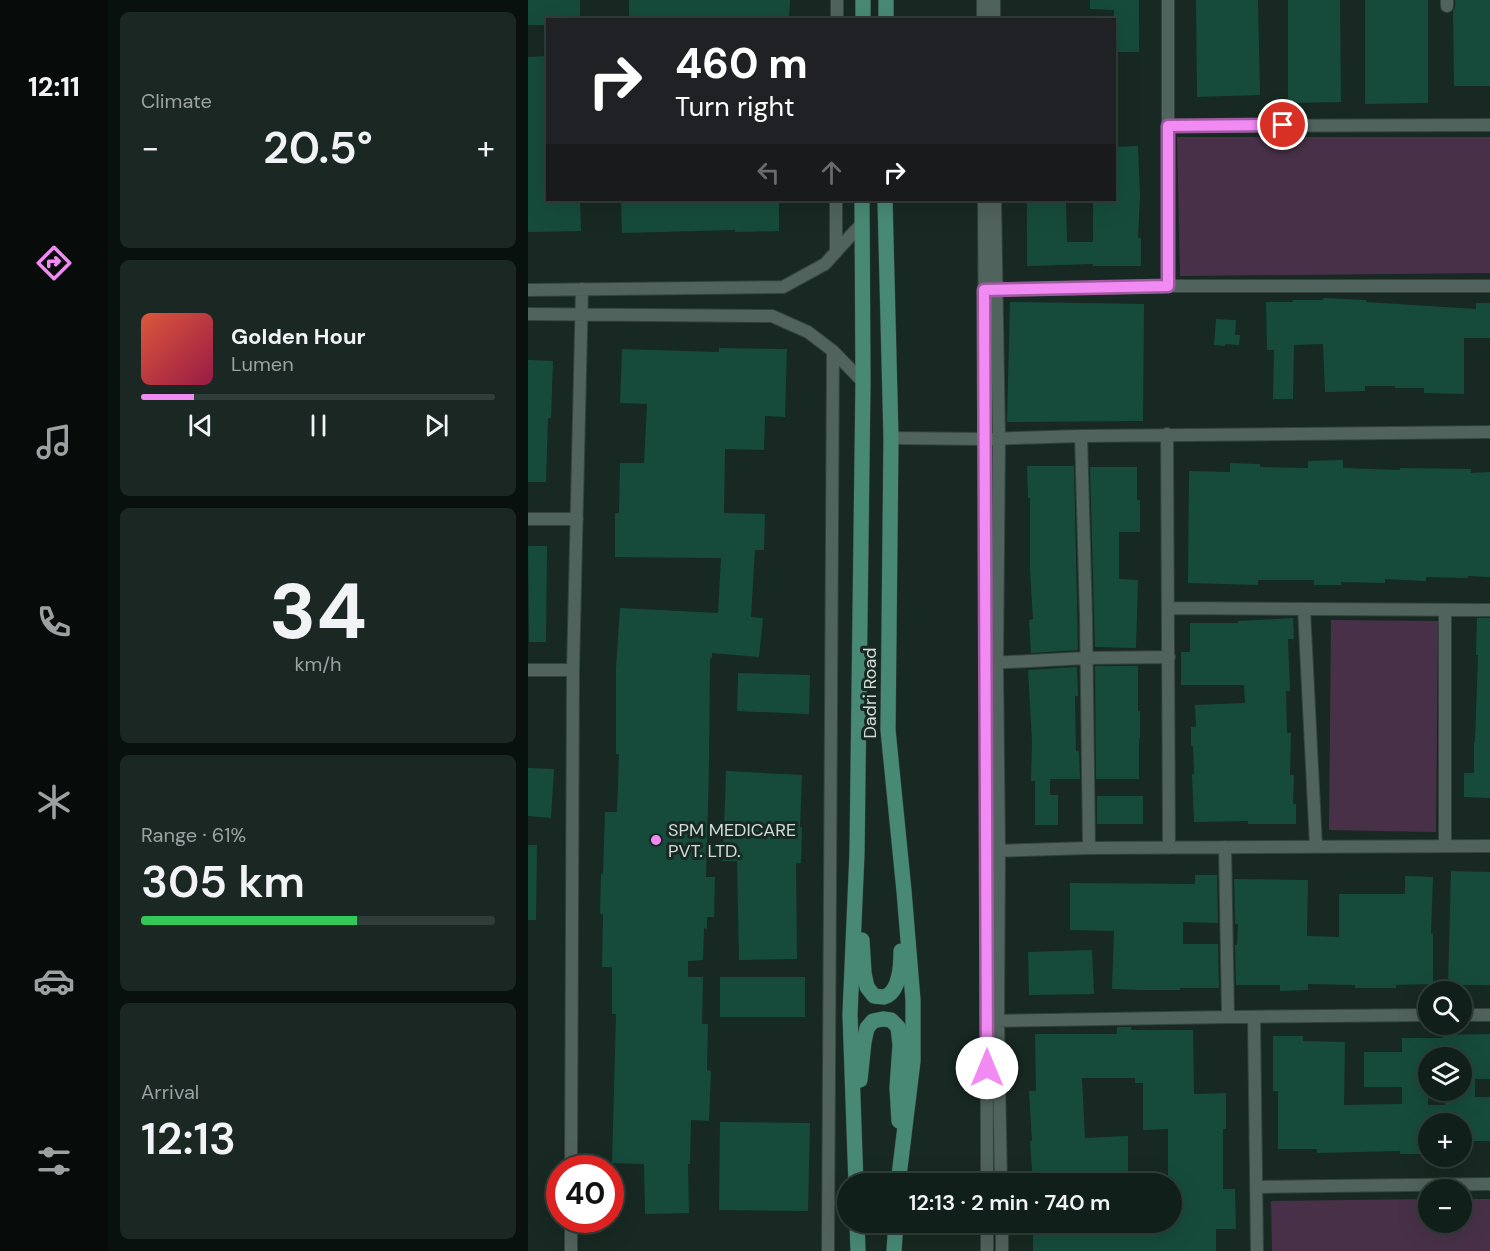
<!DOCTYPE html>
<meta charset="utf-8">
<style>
body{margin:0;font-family:"DM Sans",sans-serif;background:#1a2723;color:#f1f3f6;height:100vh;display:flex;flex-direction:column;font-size:22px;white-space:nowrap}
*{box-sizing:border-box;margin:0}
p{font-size:20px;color:#9ca2a2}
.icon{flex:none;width:33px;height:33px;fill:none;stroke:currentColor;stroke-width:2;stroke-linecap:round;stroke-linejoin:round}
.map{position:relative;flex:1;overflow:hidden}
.sheet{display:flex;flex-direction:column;gap:12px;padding:12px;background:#09110e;width:420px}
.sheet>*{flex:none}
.hud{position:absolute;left:18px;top:18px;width:570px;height:183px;border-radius:0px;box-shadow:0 6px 24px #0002,0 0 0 2px #303d39;background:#202124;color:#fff;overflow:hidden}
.controls{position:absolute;left:890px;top:981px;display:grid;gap:12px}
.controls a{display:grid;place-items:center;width:54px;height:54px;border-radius:50%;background:#111f1a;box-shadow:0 6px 24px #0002,0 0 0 2px #303d39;font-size:30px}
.speed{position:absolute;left:18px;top:1155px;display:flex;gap:12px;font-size:30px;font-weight:700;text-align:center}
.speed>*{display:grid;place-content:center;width:78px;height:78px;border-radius:50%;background:#111f1a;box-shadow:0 6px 24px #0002,0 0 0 2px #303d39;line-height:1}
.speed .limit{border:9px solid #d22;background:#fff;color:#111}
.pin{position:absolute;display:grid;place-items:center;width:51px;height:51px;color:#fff;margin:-26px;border:3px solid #fff;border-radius:50%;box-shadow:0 2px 6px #0007}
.me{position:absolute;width:66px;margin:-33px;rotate:0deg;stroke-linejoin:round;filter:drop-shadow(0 0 4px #0008)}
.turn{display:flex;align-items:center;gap:21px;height:126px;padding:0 30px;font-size:27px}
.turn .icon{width:78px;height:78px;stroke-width:2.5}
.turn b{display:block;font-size:42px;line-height:51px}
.lanes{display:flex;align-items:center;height:57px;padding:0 30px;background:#0003;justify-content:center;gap:30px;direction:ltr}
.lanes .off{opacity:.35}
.big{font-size:45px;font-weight:600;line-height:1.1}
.sheet .widget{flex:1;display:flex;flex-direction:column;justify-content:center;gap:9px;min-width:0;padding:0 21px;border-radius:9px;background:#1a2723}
.sheet .dial{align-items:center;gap:0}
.dial b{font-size:78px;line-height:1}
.song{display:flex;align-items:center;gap:18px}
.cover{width:72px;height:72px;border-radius:9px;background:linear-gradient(135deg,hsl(10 70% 55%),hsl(340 70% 35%))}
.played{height:6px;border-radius:3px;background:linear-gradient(90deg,#f28af3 15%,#303d39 15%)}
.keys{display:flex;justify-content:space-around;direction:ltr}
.heat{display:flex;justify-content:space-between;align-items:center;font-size:33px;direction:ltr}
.charge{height:9px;border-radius:4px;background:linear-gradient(90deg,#34c759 61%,#303d39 0)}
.trip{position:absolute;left:309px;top:1173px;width:345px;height:60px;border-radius:30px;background:#111f1a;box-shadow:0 6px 24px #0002,0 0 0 2px #303d39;font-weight:600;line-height:60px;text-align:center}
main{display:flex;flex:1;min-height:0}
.tabs{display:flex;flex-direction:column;width:108px;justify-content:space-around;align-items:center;background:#070c0a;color:#9ca2a2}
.tabs .icon{width:42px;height:42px}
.tabs .on{color:#f28af3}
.tabs b{font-size:27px;color:#f1f3f6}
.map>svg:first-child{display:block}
.green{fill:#483148}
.building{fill:#164b3c;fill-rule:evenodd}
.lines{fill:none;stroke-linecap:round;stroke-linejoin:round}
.minor-casing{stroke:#34423d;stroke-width:14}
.major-casing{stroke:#34423d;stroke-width:16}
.minor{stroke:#50635c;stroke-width:12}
.major{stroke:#488975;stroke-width:15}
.route-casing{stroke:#9d5a9e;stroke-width:15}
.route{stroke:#f28af3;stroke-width:10}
.poi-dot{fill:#f28af3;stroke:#172922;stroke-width:2}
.labels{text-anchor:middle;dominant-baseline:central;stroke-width:6;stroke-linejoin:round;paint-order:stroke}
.street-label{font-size:18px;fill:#d2ddd8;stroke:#172922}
.poi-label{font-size:18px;fill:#d2ddd8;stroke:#172922;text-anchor:start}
</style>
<main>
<nav class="tabs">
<b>12:11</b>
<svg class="icon on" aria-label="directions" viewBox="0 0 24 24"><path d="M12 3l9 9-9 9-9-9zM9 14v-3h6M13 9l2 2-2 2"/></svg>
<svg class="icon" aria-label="music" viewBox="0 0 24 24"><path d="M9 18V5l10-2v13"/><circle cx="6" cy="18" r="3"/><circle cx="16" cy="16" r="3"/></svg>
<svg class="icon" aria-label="phone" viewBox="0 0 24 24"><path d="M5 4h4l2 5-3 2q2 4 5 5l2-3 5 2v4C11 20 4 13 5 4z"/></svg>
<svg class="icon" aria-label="climate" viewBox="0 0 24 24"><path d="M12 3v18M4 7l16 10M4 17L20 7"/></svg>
<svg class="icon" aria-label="car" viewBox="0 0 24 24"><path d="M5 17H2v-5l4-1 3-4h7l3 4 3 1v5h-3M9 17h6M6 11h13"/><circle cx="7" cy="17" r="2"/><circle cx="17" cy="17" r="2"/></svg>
<svg class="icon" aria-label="filters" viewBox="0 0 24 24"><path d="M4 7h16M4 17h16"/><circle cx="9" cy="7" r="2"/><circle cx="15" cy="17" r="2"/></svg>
</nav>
<section class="sheet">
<div class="widget"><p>Climate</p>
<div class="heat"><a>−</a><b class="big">20.5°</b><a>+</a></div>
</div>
<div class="widget">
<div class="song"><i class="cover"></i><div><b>Golden Hour</b><p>Lumen</p></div></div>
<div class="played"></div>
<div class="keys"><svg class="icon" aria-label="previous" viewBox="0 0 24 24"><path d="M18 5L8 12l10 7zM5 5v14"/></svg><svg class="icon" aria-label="pause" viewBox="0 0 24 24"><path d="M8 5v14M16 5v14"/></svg><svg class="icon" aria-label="next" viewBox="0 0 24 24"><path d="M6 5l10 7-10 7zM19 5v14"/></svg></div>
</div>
<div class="widget dial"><b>34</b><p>km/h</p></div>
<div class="widget"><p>Range · 61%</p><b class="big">305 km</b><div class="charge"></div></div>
<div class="widget"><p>Arrival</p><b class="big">12:13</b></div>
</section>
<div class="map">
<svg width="962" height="1251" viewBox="0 0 962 1251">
<rect width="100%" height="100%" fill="#172922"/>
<path class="green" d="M649,137H962V273L652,276Z
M803,620L910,621L908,832L801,830Z
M900,1199V1222H933V1199H962V1251H744L743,1201Z"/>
<path class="building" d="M0,0H52V20H20V25H0Z
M101,0H262L261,20H101Z
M562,0H611V52H586V10L562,9Z
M668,0H730L732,95L669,97Z
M760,0H812L813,102L760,103Z
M837,0H900V103L837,104Z
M927,0H962V86H926L925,11L927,7Z
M20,56V200H52L53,231L0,232V57Z
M610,146L612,195L610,238H613V266H565V264L499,266V200H538L539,242H565V200H586V147Z
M93,200H251V231L207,232V230L94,233Z
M795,298L838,300V302L948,309V303H962V338H936V394L896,393V388H867V386H837V391L797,392L795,344L766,345L765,399H745L746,350H739L738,302H765L764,300H795Z
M482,302L616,304L615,421L479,422Z
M688,319L708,320L707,335H712L711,345L697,344V346L686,345Z
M191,348L259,349L257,417L237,416L236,450L197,449L196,513L237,514L236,550H227L223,617L235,618L231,657L184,653V658H182L181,767L178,877H187L186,917H179V929L176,928L175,960L160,961V977H175L174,1024H180L179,1070L183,1071L181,1121L163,1120L162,1164H160L161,1213L117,1214L116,1164L84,1163L88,1014H84V967H74L75,914H72L73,874H75L77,812H89L91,754H88V668L92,608L190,613L193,558L87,557V513H91L92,463H116L119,404L92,403L94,349L191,352Z
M0,360L25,361L23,418H20L18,482H0Z
M815,460V468L872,470V468L943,469V473L962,472V577L940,576V578L898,577V581L857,579V583L813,582V585H786V580H730V585L660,583L661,471L702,472V463L732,464V467L780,468V461Z
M499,466H546L550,650L503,653L501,620L505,619L502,570V498H500Z
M562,467H609V500H612V532H591V579L610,580L608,648L567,647Z
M0,546H19L18,642H1Z
M765,618L766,639H760L762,691H758L759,733H763L762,775H766L765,804H768V824H720V821L666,822L664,774H666L665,746H663V727H668L667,705L717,703L716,685H653V652H662V623H710V621Z
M949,618H962V798L936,797V773H946V742H947L950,655H948Z
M567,666H610V711H612V738H611V779H568Z
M549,667L550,696H547L548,751H551L552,779H522V795H530V825H507V781H503L504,741L500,670Z
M210,673L282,675L281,714L209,711Z
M0,768L26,769L23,818L0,816Z
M198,771L274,775L272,827H274L273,863H268L269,959L211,960L209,861H195Z
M569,796H615V824H569Z
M0,845H9L8,920H0Z
M923,871L962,872V985H920Z
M667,875H689L690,923L655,922V944H690L691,988H652V990H613L584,989L586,931L542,930V883L667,884Z
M877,876L905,877L903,934L905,933V984L868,985V988H827V985L780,984V990L752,991V985H708L707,945H709L710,924H707L706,879L780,880L779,936L811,937V894H877Z
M564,950L566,994L501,995L500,952Z
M192,977H277V1017H192Z
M589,1027H603V1030H665L666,1094L698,1093V1129H695V1189H707L708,1229H688V1251H505V1222H644V1177H640V1129L615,1130V1083H607V1078H554L557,1138L600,1136V1177H594V1184H505L502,1141H504L501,1091H508L507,1034H589Z
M962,1034V1079H947V1097H962V1141H933V1124H900V1154H872V1151L789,1153V1149H750V1091H745V1036H775V1041L817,1042L816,1105L874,1104V1087H836V1052H874V1038H915V1035ZM900,1058H933V1093H917V1105H900Z
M192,1122L282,1123L280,1211L191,1210Z"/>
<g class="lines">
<defs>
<path id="minor" d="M455,0V20
M466,0V20
M640,0V286
M919,0V6
M309,20V0
M640,126L962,125
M456,200C458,528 459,855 459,1184
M467,200L471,439L469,663L471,850L470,1021L473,1184
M308,252V200
M0,290L255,287L297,264L325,233L333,225
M461,290L640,286H962
M0,314L244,316L280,332L305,351L335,382
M639,434L641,848
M553,436L558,617L561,848
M363,438L457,439L553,436L962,432
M0,519H49
M640,608L962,610
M776,609L788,846
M462,663L558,658L641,657
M0,670H45
M917,845V610
M697,847L700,1017
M463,851L561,848L962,846
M933,1015H962
M726,1017L729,1251
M463,1021L700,1017L900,1015
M43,1168L45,670L54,289
M729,1187L962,1184
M459,1222V1251
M474,1222V1251
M43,1251V1220
M300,1251L305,351"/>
<path id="major" d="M335,20V0
M358,20V0
M357,200L363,438L360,730L376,891L385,1000V1061L370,1184
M334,940L336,973L339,987L346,996C346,996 355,997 356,997C372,993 373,964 373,951
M332,1080L336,1042L339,1028L345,1021L355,1019L363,1020L370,1027L372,1045L369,1088L371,1121
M328,1184L322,1014L329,853L335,382L334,200
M329,1222L330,1251
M366,1251L368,1222"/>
</defs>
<use href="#minor" class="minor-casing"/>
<use href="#major" class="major-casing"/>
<use href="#minor" class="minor"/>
<use href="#major" class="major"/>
</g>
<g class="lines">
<defs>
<path id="route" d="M459,1068L456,290L640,286V126L755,125"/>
</defs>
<use href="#route" class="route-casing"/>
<use href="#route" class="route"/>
</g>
<circle class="poi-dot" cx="128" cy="840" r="6"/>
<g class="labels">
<g class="street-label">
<text transform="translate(342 693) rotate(-90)">Dadri Road</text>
</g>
<g class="poi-label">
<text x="140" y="830">SPM MEDICARE<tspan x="140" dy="21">PVT. LTD.</tspan></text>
</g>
</g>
</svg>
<div class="controls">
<a><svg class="icon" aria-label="search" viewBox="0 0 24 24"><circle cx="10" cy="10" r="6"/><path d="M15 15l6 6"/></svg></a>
<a><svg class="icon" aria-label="layers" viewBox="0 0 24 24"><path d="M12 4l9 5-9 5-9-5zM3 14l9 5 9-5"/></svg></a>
<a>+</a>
<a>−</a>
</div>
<div class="speed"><div class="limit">40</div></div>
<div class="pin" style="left:755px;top:125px;background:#d93025"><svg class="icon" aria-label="arrive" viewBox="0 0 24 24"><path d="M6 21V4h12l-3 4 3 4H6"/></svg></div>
<svg class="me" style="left:459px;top:1068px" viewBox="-20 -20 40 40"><circle r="19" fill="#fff"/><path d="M0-13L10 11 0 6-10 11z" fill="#f28af3"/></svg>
<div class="trip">12:13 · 2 min · 740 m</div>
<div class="hud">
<div class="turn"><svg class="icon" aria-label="right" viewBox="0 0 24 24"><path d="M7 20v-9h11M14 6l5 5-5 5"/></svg><div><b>460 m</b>Turn right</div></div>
<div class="lanes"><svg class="icon off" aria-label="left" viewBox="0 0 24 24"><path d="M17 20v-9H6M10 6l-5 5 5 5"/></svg><svg class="icon off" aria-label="ahead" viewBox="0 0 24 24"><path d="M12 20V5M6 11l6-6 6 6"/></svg><svg class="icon" aria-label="right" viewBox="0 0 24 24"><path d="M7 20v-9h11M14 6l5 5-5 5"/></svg></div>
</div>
</div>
</main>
